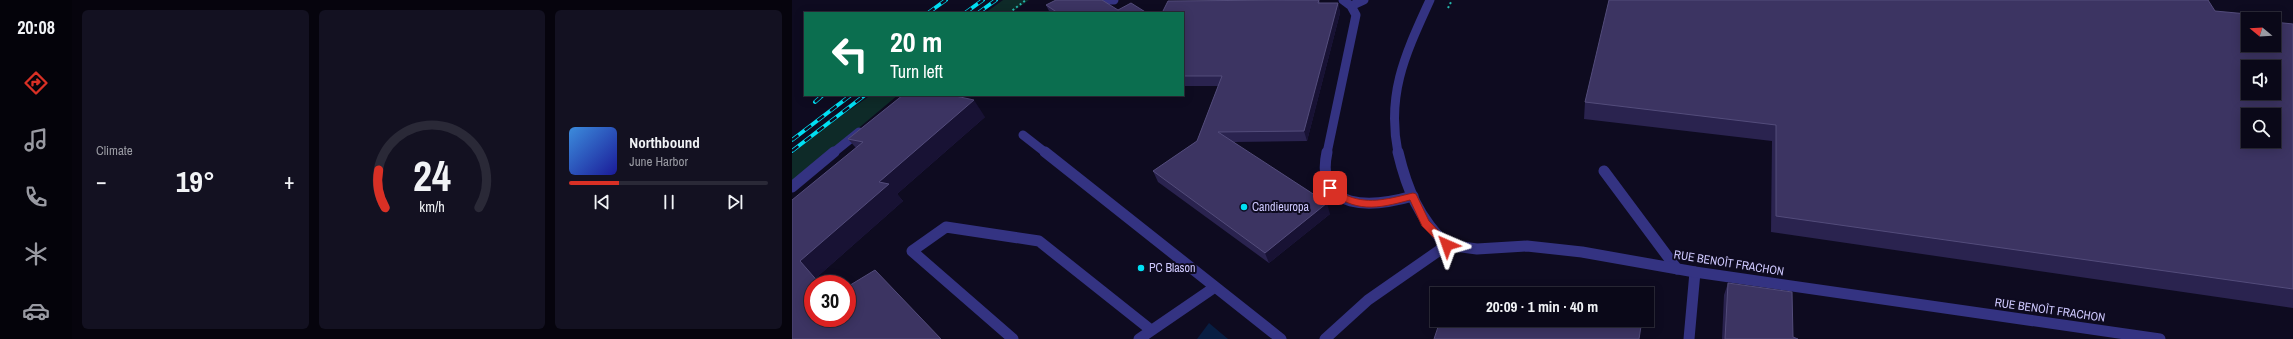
<!DOCTYPE html>
<meta charset="utf-8">
<style>
body{margin:0;font-family:"Archivo Narrow",sans-serif;background:#131121;color:#f1f3f6;height:100vh;display:flex;flex-direction:column;font-size:15px;white-space:nowrap}
*{box-sizing:border-box;margin:0}
p{font-size:13px;color:#999aa2}
.icon{flex:none;width:22px;height:22px;fill:none;stroke:currentColor;stroke-width:2;stroke-linecap:round;stroke-linejoin:round}
.map{position:relative;flex:1;overflow:hidden}
.panel{display:flex;flex-direction:column;gap:10px;padding:10px;background:#06040d;width:720px}
.panel>*{flex:none}
.hud{position:absolute;left:12px;top:12px;width:380px;height:84px;border-radius:0px;box-shadow:0 2px 10px #0003,0 0 0 1px #2a2937;background:#0b6e4f;color:#fff;overflow:hidden}
.needle{width:26px;rotate:288deg}
.tools{position:absolute;left:1449px;top:12px;display:grid;gap:8px}
.tools a{display:grid;place-items:center;width:40px;height:40px;border-radius:0px;background:#0a0818;box-shadow:0 2px 10px #0003,0 0 0 1px #2a2937;font-size:20px}
.speed{position:absolute;left:12px;top:275px;display:flex;gap:8px;font-size:20px;font-weight:700;text-align:center}
.speed>*{display:grid;place-content:center;width:52px;height:52px;border-radius:50%;background:#0a0818;box-shadow:0 2px 10px #0003,0 0 0 1px #2a2937;line-height:1}
.speed .limit{border:6px solid #d22;background:#fff;color:#111}
.pin{position:absolute;display:grid;place-items:center;width:34px;height:34px;color:#fff;margin:-17px;border-radius:8px;box-shadow:0 2px 6px #0006}
.me{position:absolute;width:44px;margin:-22px;rotate:317deg;stroke-linejoin:round;filter:drop-shadow(0 0 3px #0008)}
.turn{display:flex;align-items:center;gap:14px;height:84px;padding:0 20px;font-size:18px}
.turn .icon{width:52px;height:52px;stroke-width:2.5}
.turn b{display:block;font-size:28px;line-height:34px}
.big{font-size:30px;font-weight:700;line-height:1.1}
.panel .tile{flex:1;display:flex;flex-direction:column;justify-content:center;gap:6px;min-width:0;padding:0 14px;border-radius:6px;background:#131121}
.panel .dial{align-items:center;gap:0}
.dial svg{height:104px;overflow:visible;fill:none;stroke:#2a2937;stroke-width:7;stroke-linecap:round;text-anchor:middle}
.dial text{fill:#f1f3f6;stroke:none}
.song{display:flex;align-items:center;gap:12px}
.cover{width:48px;height:48px;border-radius:6px;background:linear-gradient(135deg,hsl(210 70% 55%),hsl(240 70% 35%))}
.played{height:4px;border-radius:2px;background:linear-gradient(90deg,#d93025 25%,#2a2937 25%)}
.keys{display:flex;justify-content:space-around;direction:ltr}
.heat{display:flex;justify-content:space-between;align-items:center;font-size:22px;direction:ltr}
.panel .tiles{flex:1;display:grid;gap:10px;grid-template-columns:repeat(3,1fr)}
.trip{position:absolute;left:638px;top:287px;width:224px;height:40px;border-radius:0px;background:#0a0818;box-shadow:0 2px 10px #0003,0 0 0 1px #2a2937;font-weight:700;line-height:40px;text-align:center}
main{display:flex;flex:1;min-height:0}
.tab-bar{display:flex;flex-direction:column;width:72px;justify-content:space-around;align-items:center;background:#04030a;color:#999aa2}
.tab-bar .icon{width:28px;height:28px}
.tab-bar .selected{color:#d93025}
.tab-bar b{font-size:18px;color:#f1f3f6}
.map>svg:first-child{display:block}
.green{fill:#0e2a28}
.water{fill:#081e42}
.lines{fill:none;stroke-linecap:round;stroke-linejoin:round}
.path{stroke:#25b7ac;stroke-width:2;stroke-dasharray:2 2.5;stroke-linecap:butt}
.lane-far1{stroke:#343382;stroke-width:9}
.lane{stroke:#343382;stroke-width:11}
.street-far1{stroke:#343382;stroke-width:9}
.street{stroke:#343382;stroke-width:11}
.rail-casing{stroke:#00e0f4;stroke-width:4}
.rail{stroke:#0e0b20;stroke-width:2.5;stroke-dasharray:8;stroke-linecap:butt}
.wall{fill:#2a234f}
.shaded-wall{fill:#181234}
.building{fill:#3c3462;stroke:#534c7b;fill-rule:evenodd}
.route{fill:#d93025;stroke:#8d1f18}
.poi-dot{fill:#00e0f4;stroke:#0e0b20;stroke-width:1.5}
.labels{text-anchor:middle;dominant-baseline:central;stroke-width:4;stroke-linejoin:round;paint-order:stroke}
.poi-label{font-size:12px;fill:#cfc9ff;stroke:#0e0b20;text-anchor:start}
.street-label{font-size:12px;fill:#cfc9ff;stroke:#0e0b20}
</style>
<main>
<nav class="tab-bar">
<b>20:08</b>
<svg class="icon selected" aria-label="directions" viewBox="0 0 24 24"><path d="M12 3l9 9-9 9-9-9zM9 14v-3h6M13 9l2 2-2 2"/></svg>
<svg class="icon" aria-label="music" viewBox="0 0 24 24"><path d="M9 18V5l10-2v13"/><circle cx="6" cy="18" r="3"/><circle cx="16" cy="16" r="3"/></svg>
<svg class="icon" aria-label="phone" viewBox="0 0 24 24"><path d="M5 4h4l2 5-3 2q2 4 5 5l2-3 5 2v4C11 20 4 13 5 4z"/></svg>
<svg class="icon" aria-label="climate" viewBox="0 0 24 24"><path d="M12 3v18M4 7l16 10M4 17L20 7"/></svg>
<svg class="icon" aria-label="car" viewBox="0 0 24 24"><path d="M5 17H2v-5l4-1 3-4h7l3 4 3 1v5h-3M9 17h6M6 11h13"/><circle cx="7" cy="17" r="2"/><circle cx="17" cy="17" r="2"/></svg>
</nav>
<section class="panel">
<div class="tiles">
<div class="tile"><p>Climate</p>
<div class="heat"><a>−</a><b class="big">19°</b><a>+</a></div>
</div>
<div class="tile dial"><svg viewBox="0 0 100 80">
<path d="M14 69A42 42 0 1 1 86 69"/>
<path d="M14 69A42 42 0 0 1 9 40" stroke="#d93025"/>
<text x="50" y="56" font-size="32" font-weight="700">24</text>
<text x="50" y="72" font-size="11">km/h</text>
</svg></div>
<div class="tile">
<div class="song"><i class="cover"></i><div><b>Northbound</b><p>June Harbor</p></div></div>
<div class="played"></div>
<div class="keys"><svg class="icon" aria-label="previous" viewBox="0 0 24 24"><path d="M18 5L8 12l10 7zM5 5v14"/></svg><svg class="icon" aria-label="pause" viewBox="0 0 24 24"><path d="M8 5v14M16 5v14"/></svg><svg class="icon" aria-label="next" viewBox="0 0 24 24"><path d="M6 5l10 7-10 7zM19 5v14"/></svg></div>
</div>
</div>
</section>
<div class="map">
<svg width="1501" height="339" viewBox="0 0 1501 339">
<rect width="100%" height="100%" fill="#0e0b20"/>
<path class="green" d="M211,0H237L219,13H193Z
M79,95H106L0,184V154L29,130Z"/>
<path class="water" d="M417,323L436,339H405Z"/>
<g class="lines">
<path class="path" d="M656,8L660,0
M217,13L234,0"/>
<path class="lane-far1" d="M311,0H322
M559,6L572,0
M231,135L254,153
M41,153L67,132
M535,153L564,15L559,6L551,0"/>
<path class="lane" d="M253,152L489,339
M535,152C522,213 582,207 621,196
M812,171L885,269
M0,187L42,152
M221,339L120,251L154,227L247,241L359,330
M347,339L423,287
M897,339L903,272"/>
<path class="street-far1" d="M606,153C594,93 614,53 638,0"/>
<path class="street" d="M606,152C615,190 627,218 655,245
M533,339L576,300L655,245L685,249L735,246L790,252L903,272L1368,339"/>
<defs>
<path id="rail" d="M136,13L154,0
M173,13L191,0
M186,13L204,0
M23,102L31,95
M0,140L59,95
M0,151L73,95"/>
</defs>
<use href="#rail" class="rail-casing"/>
<use href="#rail" class="rail"/>
</g>
<path class="wall" d="M527,0L528,3H546L548,13L515,141L442,142L538,214L477,263L366,182L361,171L405,141L426,86H391V13Z
M254,5L326,10L355,13H258Z
M1423,11L1456,19L1501,24V308L979,232L980,141L792,119L793,102Z
M193,117L105,194L111,201L25,277L21,318L0,339L64,148L56,139Z
M936,283L1001,337L1006,339H930L932,295Z"/>
<path class="shaded-wall" d="M546,3L548,13L515,141L512,131Z
M182,100L193,117L105,194L111,201L25,277L31,284H28L8,261L87,182Z
M535,203L538,214L477,263L473,253Z"/>
<path class="building" d="M264,0H310L326,10L339,3L355,13H266L254,5Z
M495,0H527L526,3H546L512,131L426,132L535,203L473,253L361,171L405,141L430,76H391V13H370L376,1Z
M817,0H1416L1423,11L1477,16L1479,19H1456V45H1482V22L1501,24V289L984,216V125L793,102ZM1456,67H1482V93H1456ZM1456,115H1482V141H1456Z
M111,95H159L182,100L87,182L97,184L8,261L28,284H21V318H55V287L83,270L149,339H0V200L71,142L56,139Z
M936,283L1000,292L1001,337L1006,339H933Z
M742,289L772,294H741Z
M667,320H850L847,339H642L648,321L665,324Z"/>
<path class="route" d="M538,184C545,186 549,194 556,196C578,205 599,198 621,193L624,194L637,221L660,245L655,249L652,248L630,226L618,200C585,209 563,213 535,190V185Z"/>
<g class="poi-dot">
<circle cx="452" cy="207" r="4"/>
<circle cx="349" cy="268" r="4"/>
</g>
<g class="labels">
<g class="poi-label">
<text x="460" y="207">Candieuropa</text>
<text x="357" y="268">PC Blason</text>
</g>
<g class="street-label">
<text transform="translate(937 263) rotate(9)">RUE BENOÎT FRACHON</text>
<text transform="translate(1258 310) rotate(8)">RUE BENOÎT FRACHON</text>
</g>
</g>
</svg>
<div class="tools">
<a><svg class="needle" viewBox="-14 -14 28 28"><path d="M0-13l5 13h-10z" fill="#e53935"/><path d="M0 13l5-13h-10z" fill="#999aa2"/></svg></a>
<a><svg class="icon" aria-label="sound" viewBox="0 0 24 24"><path d="M4 9h4l5-4v14l-5-4H4zM17 9q2 3 0 6"/></svg></a>
<a><svg class="icon" aria-label="search" viewBox="0 0 24 24"><circle cx="10" cy="10" r="6"/><path d="M15 15l6 6"/></svg></a>
</div>
<div class="speed"><div class="limit">30</div></div>
<div class="pin" style="left:538px;top:188px;background:#d93025"><svg class="icon" aria-label="arrive" viewBox="0 0 24 24"><path d="M6 21V4h12l-3 4 3 4H6"/></svg></div>
<svg class="me" style="left:655px;top:245px" viewBox="-20 -20 40 40"><path d="M0-17L14 15 0 8-14 15z" fill="#d93025" stroke="#fff" stroke-width="4"/></svg>
<div class="trip">20:09 · 1 min · 40 m</div>
<div class="hud">
<div class="turn"><svg class="icon" aria-label="left" viewBox="0 0 24 24"><path d="M17 20v-9H6M10 6l-5 5 5 5"/></svg><div><b>20 m</b>Turn left</div></div>
</div>
</div>
</main>
